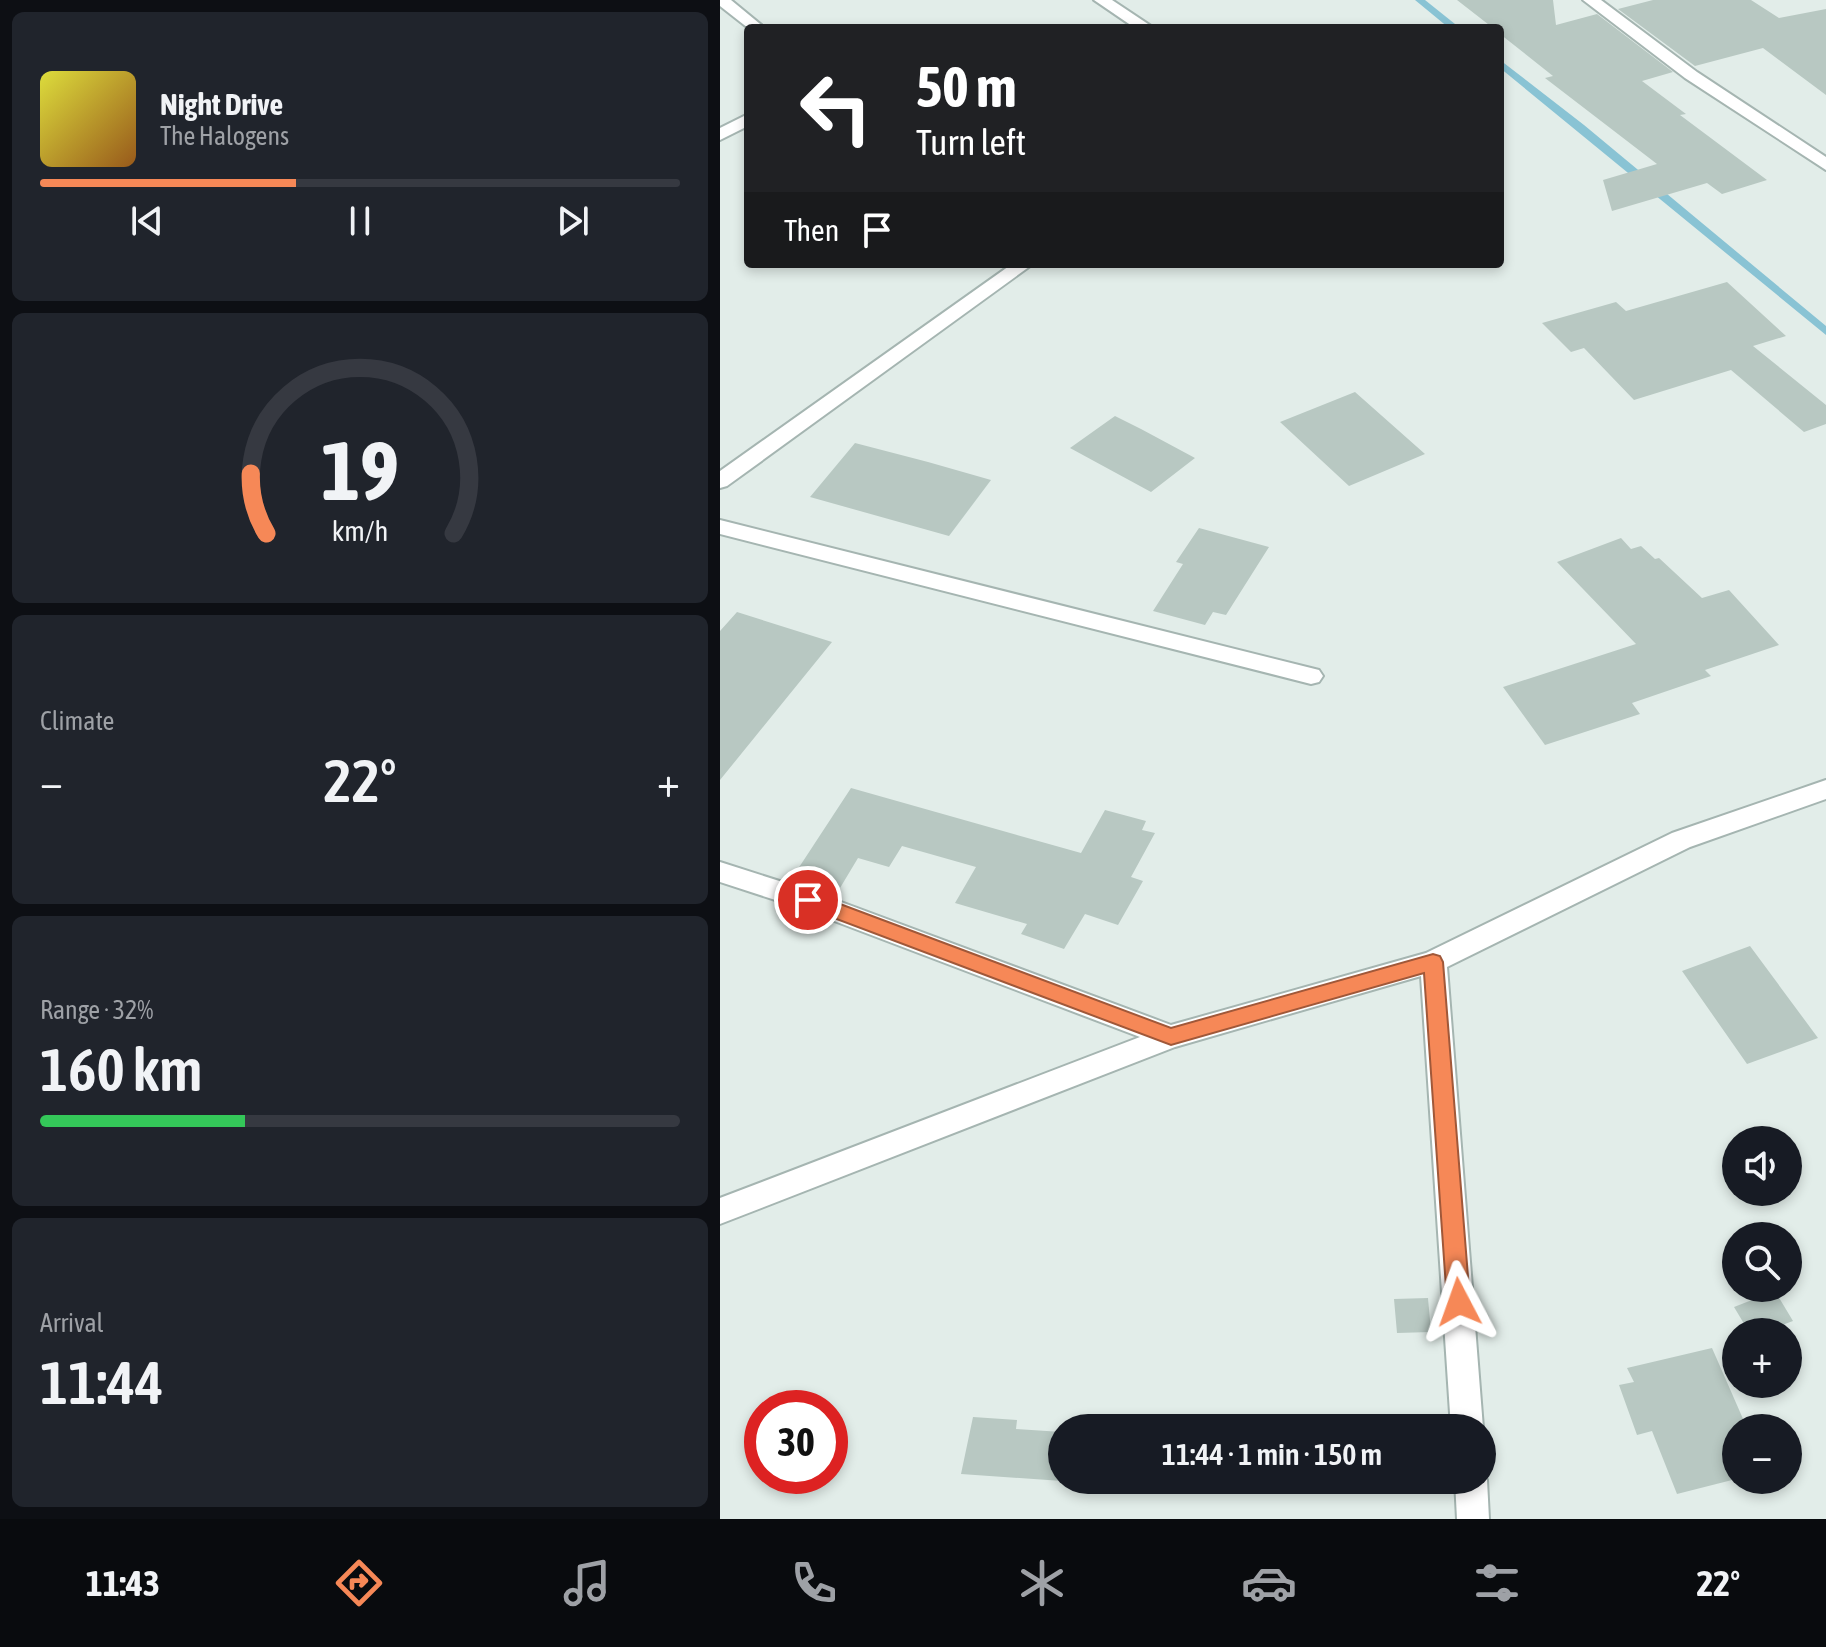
<!DOCTYPE html>
<meta charset="utf-8">
<style>
body{margin:0;font-family:"Asap Condensed",sans-serif;background:#20242c;color:#f1f3f6;height:100vh;display:flex;flex-direction:column;font-size:30px;white-space:nowrap}
*{box-sizing:border-box;margin:0}
p{font-size:26px;color:#9ea1a6}
.icon{flex:none;width:44px;height:44px;fill:none;stroke:currentColor;stroke-width:2;stroke-linecap:round;stroke-linejoin:round}
.map{position:relative;flex:1;overflow:hidden}
.details{display:flex;flex-direction:column;gap:12px;padding:12px;background:#0d0f14;width:720px}
.details>*{flex:none}
.hud{position:absolute;left:24px;top:24px;width:760px;height:244px;border-radius:8px;box-shadow:0 4px 12px #0003;background:#202124;color:#fff;overflow:hidden}
.fabs{position:absolute;left:1002px;top:1126px;display:grid;gap:16px}
.fabs a{display:grid;place-items:center;width:80px;height:80px;border-radius:50%;background:#171b24;box-shadow:0 4px 12px #0003;font-size:40px}
.speed{position:absolute;left:24px;top:1390px;display:flex;gap:16px;font-size:40px;font-weight:700;text-align:center}
.speed>*{display:grid;place-content:center;width:104px;height:104px;border-radius:50%;background:#171b24;box-shadow:0 4px 12px #0003;line-height:1}
.speed .limit{border:12px solid #d22;background:#fff;color:#111}
.pin{position:absolute;display:grid;place-items:center;width:68px;height:68px;color:#fff;margin:-34px;border:4px solid #fff;border-radius:50%;box-shadow:0 2px 8px #0007}
.me{position:absolute;width:88px;margin:-44px;rotate:356deg;stroke-linejoin:round;filter:drop-shadow(0 0 6px #0008)}
.turn{display:flex;align-items:center;gap:28px;height:168px;padding:0 40px;font-size:36px}
.turn .icon{width:104px;height:104px;stroke-width:2.5}
.turn b{display:block;font-size:56px;line-height:68px}
.then{display:flex;align-items:center;height:76px;padding:0 40px;background:#0003;gap:16px;font-size:30px}
.big{font-size:60px;font-weight:600;line-height:1.1}
.details .widget{flex:1;display:flex;flex-direction:column;justify-content:center;gap:12px;min-width:0;padding:0 28px;border-radius:12px;background:#20242c}
.details .dial{align-items:center;gap:0}
.dial svg{height:208px;overflow:visible;fill:none;stroke:#363941;stroke-width:7;stroke-linecap:round;text-anchor:middle}
.dial text{fill:#f1f3f6;stroke:none}
.song{display:flex;align-items:center;gap:24px}
.cover{width:96px;height:96px;border-radius:12px;background:linear-gradient(135deg,hsl(60 70% 55%),hsl(30 70% 35%))}
.played{height:8px;border-radius:4px;background:linear-gradient(90deg,#f68857 40%,#363941 40%)}
.keys{display:flex;justify-content:space-around;direction:ltr}
.heat{display:flex;justify-content:space-between;align-items:center;font-size:44px;direction:ltr}
.charge{height:12px;border-radius:6px;background:linear-gradient(90deg,#34c759 32%,#363941 0)}
.trip{position:absolute;left:328px;top:1414px;width:448px;height:80px;border-radius:40px;background:#171b24;box-shadow:0 4px 12px #0003;font-weight:600;line-height:80px;text-align:center}
.menu{display:flex;height:128px;justify-content:space-around;align-items:center;background:#090b0e;color:#9ea1a6}
.menu .icon{width:56px;height:56px}
.menu .selected{color:#f68857}
.menu b{font-size:36px;color:#f1f3f6}
main{display:flex;flex:1;min-height:0}
.map>svg:first-child{display:block}
.lines{fill:none;stroke-linecap:round;stroke-linejoin:round}
.stream{fill:#89c3d4;fill-rule:evenodd}
.building{fill:#b8c8c2}
.minor-casing{stroke:#a5b5b1;stroke-width:4}
.minor{fill:#fff;fill-rule:evenodd}
.route{fill:#f68857;stroke:#a05839;stroke-width:2}
</style>
<main>
<section class="details">
<div class="widget">
<div class="song"><i class="cover"></i><div><b>Night Drive</b><p>The Halogens</p></div></div>
<div class="played"></div>
<div class="keys"><svg class="icon" aria-label="previous" viewBox="0 0 24 24"><path d="M18 5L8 12l10 7zM5 5v14"/></svg><svg class="icon" aria-label="pause" viewBox="0 0 24 24"><path d="M8 5v14M16 5v14"/></svg><svg class="icon" aria-label="next" viewBox="0 0 24 24"><path d="M6 5l10 7-10 7zM19 5v14"/></svg></div>
</div>
<div class="widget dial"><svg viewBox="0 0 100 80">
<path d="M14 69A42 42 0 1 1 86 69"/>
<path d="M14 69A42 42 0 0 1 8 46" stroke="#f68857"/>
<text x="50" y="56" font-size="32" font-weight="700">19</text>
<text x="50" y="72" font-size="11">km/h</text>
</svg></div>
<div class="widget"><p>Climate</p>
<div class="heat"><a>−</a><b class="big">22°</b><a>+</a></div>
</div>
<div class="widget"><p>Range · 32%</p><b class="big">160 km</b><div class="charge"></div></div>
<div class="widget"><p>Arrival</p><b class="big">11:44</b></div>
</section>
<div class="map">
<svg width="1106" height="1519" viewBox="0 0 1106 1519">
<rect width="100%" height="100%" fill="#e2ede9"/>
<g class="lines">
<path class="stream" d="M695,0H705L740,28H729Z
M780,60L864,125L1106,326V335L780,68Z"/>
</g>
<path class="building" d="M737,0H833L836,25L877,14L953,72L922,81L966,114L960,115L1047,180L1002,194L987,183L892,211L883,180L937,164L825,78L833,76L780,34V28H773Z
M933,0H1031L1059,18L1106,9V95L1043,48L975,66L898,9Z
M1007,282L1066,336L1033,346L1106,405V424L1084,432L1011,370L914,400L864,348L851,352L822,323L896,302L906,311Z
M635,392L705,454L629,486L560,422Z
M395,416L421,429L475,458L431,492L350,448Z
M135,443L208,462L271,480L229,536L90,497Z
M479,528L549,547L506,615L493,612L485,625L433,611L463,564L456,562Z
M901,538L911,549L921,546L935,559L939,558L982,598L1009,590L1059,645L985,670L991,676L912,703L920,714L825,745L783,687L916,644L837,562Z
M17,612L112,642L0,780V631Z
M131,788L361,853L385,810L426,821L422,830L435,833L411,877L423,881L398,925L365,914L344,949L301,934L307,924L235,903L256,867L182,846L169,867L138,858L120,888L74,875Z
M1030,946L1098,1038L1027,1064L962,971Z
M1055,1291L1073,1321L1043,1332H1029L1014,1307Z
M708,1298L711,1332L677,1333L674,1299Z
M992,1348L1027,1428H1016V1479L957,1494L932,1431L917,1435L899,1385L914,1382L907,1368Z
M253,1417L297,1420L296,1429L342,1432V1481L241,1474Z"/>
<g class="lines">
<defs>
<path id="minor" d="M0,0H11L45,28H28L0,6Z
M374,0H392L434,28H415Z
M863,0H881L977,72L1106,157V170L965,78Z
M28,114V126L0,140V128Z
M292,264H313L7,486L0,488V471Z
M0,520L591,668L599,670L603,676L599,682L591,684L0,534Z
M1106,780V799L970,847L727,967L763,1428L762,1430L731,1428L701,976L455,1047L0,1224V1198L420,1037L80,908L0,882V862L97,893L451,1025L706,953L952,833Z
M762,1468L767,1480L769,1519H737L735,1480H762Z"/>
</defs>
<use href="#minor" class="minor-casing"/>
<use href="#minor" class="minor"/>
</g>
<path class="route" d="M88,892L451,1028L713,954L720,956L723,962L750,1302L747,1310L739,1313L731,1310L727,1302L704,973L451,1045L82,906L79,900L82,895Z"/>
</svg>
<div class="fabs">
<a><svg class="icon" aria-label="sound" viewBox="0 0 24 24"><path d="M4 9h4l5-4v14l-5-4H4zM17 9q2 3 0 6"/></svg></a>
<a><svg class="icon" aria-label="search" viewBox="0 0 24 24"><circle cx="10" cy="10" r="6"/><path d="M15 15l6 6"/></svg></a>
<a>+</a>
<a>−</a>
</div>
<div class="speed"><div class="limit">30</div></div>
<div class="pin" style="left:88px;top:900px;background:#d93025"><svg class="icon" aria-label="arrive" viewBox="0 0 24 24"><path d="M6 21V4h12l-3 4 3 4H6"/></svg></div>
<svg class="me" style="left:739px;top:1302px" viewBox="-20 -20 40 40"><path d="M0-17L14 15 0 8-14 15z" fill="#f68857" stroke="#fff" stroke-width="4"/></svg>
<div class="trip">11:44 · 1 min · 150 m</div>
<div class="hud">
<div class="turn"><svg class="icon" aria-label="left" viewBox="0 0 24 24"><path d="M17 20v-9H6M10 6l-5 5 5 5"/></svg><div><b>50 m</b>Turn left</div></div>
<div class="then">Then<svg class="icon" aria-label="arrive" viewBox="0 0 24 24"><path d="M6 21V4h12l-3 4 3 4H6"/></svg></div>
</div>
</div>
</main>
<nav class="menu">
<b>11:43</b>
<svg class="icon selected" aria-label="directions" viewBox="0 0 24 24"><path d="M12 3l9 9-9 9-9-9zM9 14v-3h6M13 9l2 2-2 2"/></svg>
<svg class="icon" aria-label="music" viewBox="0 0 24 24"><path d="M9 18V5l10-2v13"/><circle cx="6" cy="18" r="3"/><circle cx="16" cy="16" r="3"/></svg>
<svg class="icon" aria-label="phone" viewBox="0 0 24 24"><path d="M5 4h4l2 5-3 2q2 4 5 5l2-3 5 2v4C11 20 4 13 5 4z"/></svg>
<svg class="icon" aria-label="climate" viewBox="0 0 24 24"><path d="M12 3v18M4 7l16 10M4 17L20 7"/></svg>
<svg class="icon" aria-label="car" viewBox="0 0 24 24"><path d="M5 17H2v-5l4-1 3-4h7l3 4 3 1v5h-3M9 17h6M6 11h13"/><circle cx="7" cy="17" r="2"/><circle cx="17" cy="17" r="2"/></svg>
<svg class="icon" aria-label="filters" viewBox="0 0 24 24"><path d="M4 7h16M4 17h16"/><circle cx="9" cy="7" r="2"/><circle cx="15" cy="17" r="2"/></svg>
<b>22°</b>
</nav>
